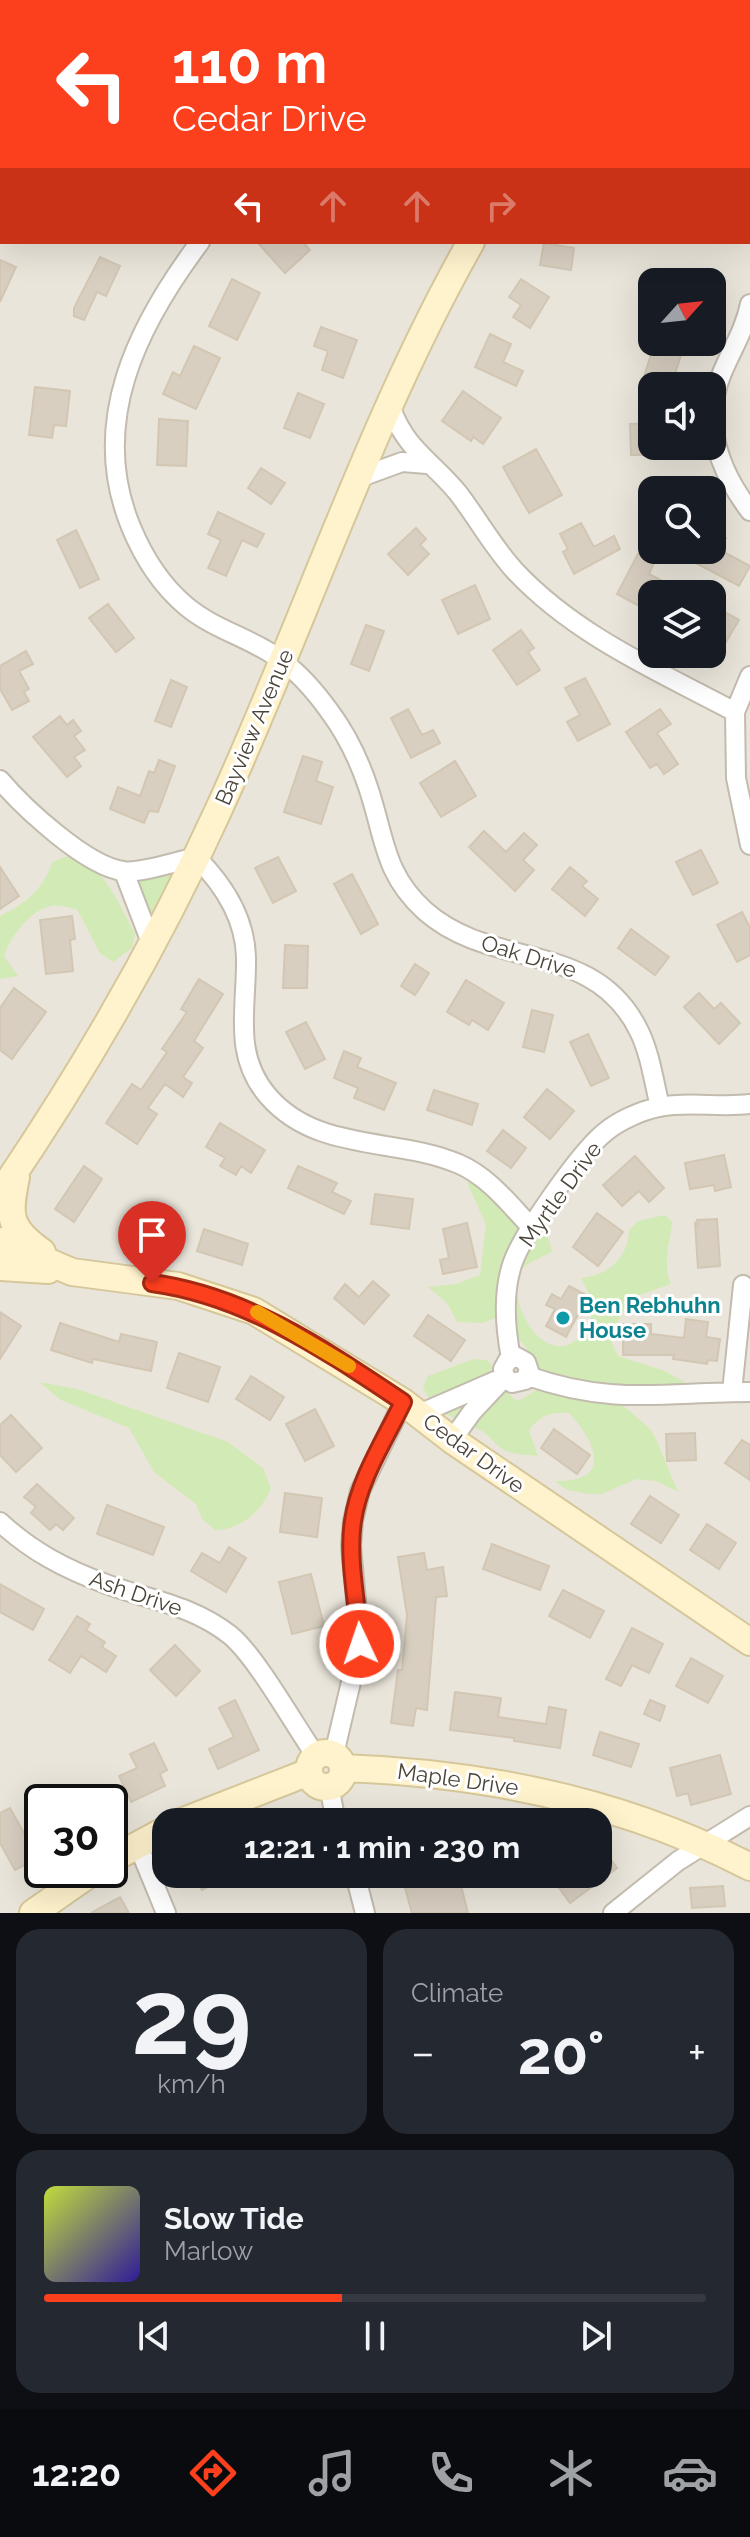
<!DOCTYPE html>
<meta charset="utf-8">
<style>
body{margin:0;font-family:Raleway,sans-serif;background:#242831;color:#f1f3f6;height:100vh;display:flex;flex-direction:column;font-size:30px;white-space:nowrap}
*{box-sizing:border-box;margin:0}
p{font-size:26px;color:#9ea1a6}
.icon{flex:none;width:44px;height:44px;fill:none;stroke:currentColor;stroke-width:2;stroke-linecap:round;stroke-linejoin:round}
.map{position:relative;height:1913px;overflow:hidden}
.sheet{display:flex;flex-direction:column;gap:16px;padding:16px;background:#0d0f14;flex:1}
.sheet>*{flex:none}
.banner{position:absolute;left:0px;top:0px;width:750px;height:244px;box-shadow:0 8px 32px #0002;background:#fc3f1d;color:#fff;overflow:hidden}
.needle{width:52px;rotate:63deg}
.fabs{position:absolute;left:638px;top:268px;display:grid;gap:16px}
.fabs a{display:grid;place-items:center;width:88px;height:88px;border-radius:16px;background:#171b24;box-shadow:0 8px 32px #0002;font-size:40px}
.speed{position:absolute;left:24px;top:1784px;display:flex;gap:16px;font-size:40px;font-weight:700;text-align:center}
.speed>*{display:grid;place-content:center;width:104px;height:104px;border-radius:50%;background:#171b24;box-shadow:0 8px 32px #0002;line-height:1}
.speed .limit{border:4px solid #111;border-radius:12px;background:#fff;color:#111}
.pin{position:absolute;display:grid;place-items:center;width:68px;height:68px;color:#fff;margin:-82px -34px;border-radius:50% 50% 50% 0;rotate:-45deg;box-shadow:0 0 8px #0007}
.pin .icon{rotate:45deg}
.me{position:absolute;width:88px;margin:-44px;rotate:357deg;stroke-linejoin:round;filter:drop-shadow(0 0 6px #0008)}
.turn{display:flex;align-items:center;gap:28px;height:168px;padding:0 40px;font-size:36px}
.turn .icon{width:104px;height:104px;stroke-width:2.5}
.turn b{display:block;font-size:56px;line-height:68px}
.lanes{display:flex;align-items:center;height:76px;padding:0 40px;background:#0003;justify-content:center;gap:40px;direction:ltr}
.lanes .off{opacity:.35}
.big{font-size:60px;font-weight:700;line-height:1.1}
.sheet .card{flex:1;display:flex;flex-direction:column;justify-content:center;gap:12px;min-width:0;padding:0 28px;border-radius:24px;background:#242831}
.sheet .dial{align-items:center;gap:0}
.dial b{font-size:104px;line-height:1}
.song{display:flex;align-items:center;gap:24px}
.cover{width:96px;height:96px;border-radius:12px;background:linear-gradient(135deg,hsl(70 70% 55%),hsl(250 70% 35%))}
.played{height:8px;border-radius:4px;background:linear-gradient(90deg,#fc3f1d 45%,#363941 45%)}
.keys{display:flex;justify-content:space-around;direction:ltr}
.heat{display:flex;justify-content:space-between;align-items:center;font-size:44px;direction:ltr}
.sheet .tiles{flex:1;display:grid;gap:16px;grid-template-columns:1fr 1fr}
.card:last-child{grid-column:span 2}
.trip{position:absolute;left:152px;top:1808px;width:460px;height:80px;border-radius:24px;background:#171b24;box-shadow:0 8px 32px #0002;font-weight:700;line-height:80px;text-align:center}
.menu{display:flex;height:128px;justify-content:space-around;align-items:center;background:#090b0e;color:#9ea1a6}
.menu .icon{width:56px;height:56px}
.menu .active{color:#fc3f1d}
.menu b{font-size:36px;color:#f1f3f6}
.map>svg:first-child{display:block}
.residential{fill:#eae5da;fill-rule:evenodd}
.green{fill:#d2eab5}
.building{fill:#d8cfc1;stroke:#d3c7b4;stroke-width:2}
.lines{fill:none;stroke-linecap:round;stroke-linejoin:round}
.street-casing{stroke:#c2bbae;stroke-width:22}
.secondary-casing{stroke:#d6c79b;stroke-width:30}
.street{stroke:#fff;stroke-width:18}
.secondary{stroke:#fff3cd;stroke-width:26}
.route-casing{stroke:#a42913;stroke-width:20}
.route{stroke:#fc3f1d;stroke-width:14}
.slow{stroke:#f59e0b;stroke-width:14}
.culture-dot{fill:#0f9aa8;stroke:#fff;stroke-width:3}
.labels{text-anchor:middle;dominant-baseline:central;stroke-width:6;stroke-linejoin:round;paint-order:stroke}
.street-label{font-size:22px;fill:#4b4439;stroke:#fff}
.culture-label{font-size:22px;font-weight:bold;fill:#0d838f;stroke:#fff;text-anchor:start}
</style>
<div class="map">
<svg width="750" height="1913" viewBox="0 0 750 1913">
<rect width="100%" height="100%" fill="#f6f3ec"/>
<path class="residential" d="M0,0H750V1913H0V1267L33,1246L0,1183ZM2,2H748V242H2ZM652,282H712V342H652ZM652,386H712V446H652ZM652,490H712V550H652ZM652,594H712V654H652ZM42,1802H110V1870H42ZM166,1822H598V1874H166Z"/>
<path class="green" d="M0,0H137L2,2L0,55Z
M74,854C105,869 120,905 135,934L132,948L113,962L100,953L77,909C70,908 58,904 51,906C29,911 11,936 4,956L18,976L0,979V916C24,905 45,888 52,862Z
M190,862L152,938L127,873Z
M493,1180C517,1192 548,1225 552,1252C543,1257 531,1261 524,1267C498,1292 548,1383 585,1330C598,1310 591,1296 581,1278C609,1275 628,1258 629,1230L638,1221L665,1215L672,1222C670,1244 662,1262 671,1284L631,1298L609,1337L618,1356L665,1371L695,1388L652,1384L610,1390C623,1408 635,1415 650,1429C656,1434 671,1479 679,1492L656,1481L636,1479L602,1494H589L567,1490L555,1481C614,1482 596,1442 569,1413C550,1412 540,1416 529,1430L538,1456C526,1455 511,1455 501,1448C494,1443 489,1435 482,1431C457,1418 435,1415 423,1387L428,1376L474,1359L487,1360C499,1373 502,1392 518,1401L537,1390C543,1357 518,1338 495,1318L483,1323L457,1322L447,1303L428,1287L456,1284L480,1275L486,1225L467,1182Z
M39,1382L77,1389L228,1442L263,1468L271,1488C262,1511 241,1530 215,1530L202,1519L196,1504L154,1472L129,1428L61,1400Z"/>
<path class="building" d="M257,242H303L310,250L285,273Z
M544,243L574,248L571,270L540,265Z
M100,257L120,266L106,296L97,292L84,320L74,316V308Z
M0,260L16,267L0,302Z
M232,279L260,293L237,340L209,326Z
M521,279L549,297L530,328L513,317L521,305L509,297Z
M321,327L357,340L343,378L322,370L328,351L314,346Z
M490,334L511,344L503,362L523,371L516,386L475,367Z
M655,342L683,349L671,386H641Z
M194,346L220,358L196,409L163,394L173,372L180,376Z
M35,387L70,391L66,426L54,425L52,438L29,435Z
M463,391L501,418L483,444L473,437L471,441L442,421Z
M298,393L324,404L310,438L284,428Z
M159,419L188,421L186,466L157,465Z
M652,423V455H631L630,424Z
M536,449L562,495L529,513L503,467Z
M261,468L285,483L271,504L248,488Z
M218,512L264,534L257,547L242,540L226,576L208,568L221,540L208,534Z
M581,523L594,547L614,536L620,549L574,574L563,552L568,549L560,534Z
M416,528L426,539L420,545L429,554L408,575L388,554Z
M76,530L99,579L80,588L57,540Z
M712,530L726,538L720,550L750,566L739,586L690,560L695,550H712Z
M638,554L654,563L649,574L687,594H652V613L617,594Z
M475,585L490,619L458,634L442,600Z
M108,604L134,638L116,652L89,618Z
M712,605L739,620L712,666Z
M366,625L384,631L369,671L351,664Z
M521,630L534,648L528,652L540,670L517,685L493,650Z
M26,651L33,664L19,671L29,689L24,692L29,701L12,710L0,689V666Z
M585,678L610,724L578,741L567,722L580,715L565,688Z
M171,680L187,687L171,727L155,721Z
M408,709L422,735L433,730L440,743L411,758L391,718Z
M660,709L671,724L657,733L678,764L664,774L657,764L650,768L626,732Z
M60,716L67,725L73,720L81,731L74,736L85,750L74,757L81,766L67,777L33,737Z
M303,756L322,762L316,781L333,787L321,824L284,812Z
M159,760L175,766L158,812L149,811L144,823L110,809L118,787L140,796L149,771L154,773Z
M455,761L476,796L441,817L420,783Z
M484,831L506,852L524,833L537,845L523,860L534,870L515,891L469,847Z
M701,850L718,883L693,895L676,862Z
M278,857L296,891L273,903L255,868Z
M0,867L19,896L0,909Z
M570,867L587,881L582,886L598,899L585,916L552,889Z
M352,874L378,924L361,934L334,884Z
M742,912L750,927V955L737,962L717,925Z
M72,916L75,939L70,940L73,971L46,974L40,920Z
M631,929L669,957L655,975L618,948Z
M285,945L308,946L307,988H283Z
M415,964L429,973L415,995L401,986Z
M199,979L223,994L194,1041L203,1048L183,1077L192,1083L183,1097L165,1084L148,1108L157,1114L137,1144L106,1123L132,1084L141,1090L167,1052L162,1049L187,1012L181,1009Z
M466,980L504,1003L488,1030L472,1020L469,1025L447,1012Z
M14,988L46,1012L12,1059L0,1050V1008Z
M699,993L714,1009L721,1003L740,1023L719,1044L684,1007Z
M532,1010L553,1015L544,1052L523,1047Z
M306,1022L325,1059L305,1069L286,1032Z
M588,1034L609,1078L591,1086L570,1042Z
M344,1051L361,1058L357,1067L396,1083L384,1110L354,1098L358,1088L334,1078Z
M547,1089L574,1111L550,1139L524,1117Z
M434,1090L478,1104L472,1125L427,1110Z
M220,1123L265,1150L251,1173L241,1166L236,1175L220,1166L225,1158L206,1147Z
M503,1130L526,1148L511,1168L487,1151Z
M724,1155L731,1187L715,1191L714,1185L690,1189L685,1163Z
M635,1156L664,1188L649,1202L639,1191L622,1206L603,1185Z
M84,1166L102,1179L74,1222L55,1209Z
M298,1166L337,1183L332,1192L351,1201L344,1214L288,1188Z
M375,1194L413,1199L409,1229L371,1224Z
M140,1210L175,1223L166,1245L132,1233Z
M597,1213L623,1232L598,1266L573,1247Z
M717,1219L720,1266L698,1268L695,1223L698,1226L697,1220Z
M467,1223L477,1267L443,1274L440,1260L449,1258L443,1229Z
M204,1229L248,1244L242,1265L197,1251Z
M373,1281L389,1295L364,1324L334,1298L345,1284L359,1297Z
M569,1286L588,1296L566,1337L546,1326L555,1309L546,1305L552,1294L561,1299Z
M0,1312L21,1326L0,1359Z
M428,1315L465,1340L451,1361L414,1336Z
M686,1319L708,1322L706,1337L720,1339L717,1361L708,1360L707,1364L673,1359L674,1355H623V1324H651V1334L684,1338Z
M60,1323L119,1342L121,1334L157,1342L151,1371L93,1359L92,1363L51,1350Z
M179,1353L220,1367L208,1402L167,1388Z
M251,1376L284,1397L270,1420L236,1399Z
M315,1409L334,1446L305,1461L286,1424Z
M11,1415L42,1448L16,1472L0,1455V1425Z
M554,1429L590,1455L577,1474L541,1448Z
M695,1433L696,1460L667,1461L666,1434Z
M742,1440L750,1445V1480L725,1463Z
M37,1484L74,1518L63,1530L56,1524L50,1530L31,1513L36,1507L24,1497Z
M285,1493L322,1498L317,1537L280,1532Z
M650,1496L679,1515L661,1543L631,1524Z
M107,1505L164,1527L153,1555L97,1534Z
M707,1524L736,1543L719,1569L690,1550Z
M492,1544L549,1566L540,1590L483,1569Z
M229,1547L246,1558L226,1592L191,1571L202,1553L220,1563Z
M424,1553L427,1570L443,1567L447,1596L436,1597L427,1710L416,1708L413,1726L391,1723L398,1670H402L407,1615L398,1557Z
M311,1574L324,1626L292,1634L279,1582Z
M0,1584L44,1609L33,1630L0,1612Z
M563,1590L604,1611L590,1638L549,1616Z
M77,1616L90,1624L86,1630L105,1642L102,1647L116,1656L106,1672L81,1656L70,1673L49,1660Z
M632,1628L663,1644L649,1673L632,1665L621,1686L606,1679Z
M175,1645L200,1671L176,1696L150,1670Z
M691,1658L723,1676L708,1703L676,1686Z
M455,1692L501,1698L498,1717L546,1724L549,1707L566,1710L560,1748L514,1741V1738L450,1730Z
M235,1700L259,1750L218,1769L209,1749L234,1737L219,1708Z
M650,1700L665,1706L660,1721L644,1714Z
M600,1732L639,1744L631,1767L593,1755Z
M154,1743L167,1770L160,1774L165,1786L131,1802L119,1776L137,1768L130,1754Z
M720,1755L731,1794L691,1805L688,1793L677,1796L670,1768Z
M10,1808L38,1858L15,1870L0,1843V1813Z
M416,1809L418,1822H380L379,1815Z
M598,1841L617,1868L570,1903L557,1885L572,1874H598Z
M193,1874H233L202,1890Z
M458,1874L468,1913H412L405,1888Z
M723,1886L725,1906L692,1908L690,1888Z
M120,1897L129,1913H91Z"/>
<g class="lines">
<defs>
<path id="street" d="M748,53L750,52
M0,157L2,155
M748,190L750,199
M200,242C137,326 88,423 131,527C143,556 161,585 186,606C212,628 247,637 275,656C297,670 315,691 330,712C347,735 359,760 368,787C385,837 383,873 425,911C493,971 594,939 639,1031C650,1053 654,1082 660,1107
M750,304C745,329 732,349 722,373C701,423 719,470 750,511
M391,408C406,450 432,461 458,493C478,519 493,547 515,571C576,636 658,671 735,712
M361,477L402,462L427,464
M750,676L735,712L736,778L750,845
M0,780C24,808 86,866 123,871C139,874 178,861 196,857C223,884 245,918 246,957C247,1008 232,1054 268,1096C317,1153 397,1137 459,1164C489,1177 510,1205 532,1228
M124,872L152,945
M511,1358C505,1327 502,1293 513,1262C524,1232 580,1153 604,1133C618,1121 640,1111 659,1107C688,1101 720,1108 750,1104
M528,1376C613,1406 665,1392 750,1392
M732,1392L743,1285
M419,1414L495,1381
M452,1440L472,1412L505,1377L503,1369L508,1360L517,1357L526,1362L529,1371L525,1380L512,1383L505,1377
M0,1522C31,1551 65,1569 106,1584C149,1600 192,1605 230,1635C256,1656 295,1726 316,1756
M334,1754L360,1644L351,1546L353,1521L360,1491L403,1402
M329,1786L336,1822
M138,1845L166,1913
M355,1874L365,1913
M613,1913L678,1861L750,1816"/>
<path id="secondary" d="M636,2L638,0
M16,1177C8,1216 8,1228 42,1252
M0,1194C83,1072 157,945 218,811C304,624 370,420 471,242
M0,1241L72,1272L178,1286L254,1311L403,1402L452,1440L750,1642
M0,1267L48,1270
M309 1770a17 17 0 1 1 34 0a17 17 0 1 1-34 0Z
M343,1768C484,1773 624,1801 750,1867
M181,1822L309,1772
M110,1860L166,1830
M33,1913L95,1870"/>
</defs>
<use href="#street" class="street-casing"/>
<use href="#secondary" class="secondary-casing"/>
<use href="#street" class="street"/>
<use href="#secondary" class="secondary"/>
</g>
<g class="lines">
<defs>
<path id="route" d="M152,1283C247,1296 325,1350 403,1402C385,1440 359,1479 353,1521C347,1558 358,1606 360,1644"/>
</defs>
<use href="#route" class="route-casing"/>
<use href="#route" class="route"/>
<path class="slow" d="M257,1312L349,1366"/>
</g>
<circle class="culture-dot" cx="563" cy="1318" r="8"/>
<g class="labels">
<g class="street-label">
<text transform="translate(254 727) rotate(-67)">Bayview Avenue</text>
<text transform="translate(529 956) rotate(17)">Oak Drive</text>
<text transform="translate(560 1194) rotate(-54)">Myrtle Drive</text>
<text transform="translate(474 1453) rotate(36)">Cedar Drive</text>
<text transform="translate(136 1593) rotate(19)">Ash Drive</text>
<text transform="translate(458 1779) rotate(8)">Maple Drive</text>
</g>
<g class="culture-label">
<text x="579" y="1305">Ben Rebhuhn<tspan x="579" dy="25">House</tspan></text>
</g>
</g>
</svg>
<div class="fabs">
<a><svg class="needle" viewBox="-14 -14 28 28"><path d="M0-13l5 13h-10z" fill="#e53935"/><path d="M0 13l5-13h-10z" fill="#9ea1a6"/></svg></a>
<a><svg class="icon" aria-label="sound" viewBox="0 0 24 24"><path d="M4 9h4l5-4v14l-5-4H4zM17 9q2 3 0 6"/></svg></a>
<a><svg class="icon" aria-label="search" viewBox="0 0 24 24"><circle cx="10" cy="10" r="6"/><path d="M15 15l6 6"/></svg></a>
<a><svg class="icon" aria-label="layers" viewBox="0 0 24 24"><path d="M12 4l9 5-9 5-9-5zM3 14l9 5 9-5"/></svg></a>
</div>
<div class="speed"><div class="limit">30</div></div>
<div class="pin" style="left:152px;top:1283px;background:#d93025"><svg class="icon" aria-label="arrive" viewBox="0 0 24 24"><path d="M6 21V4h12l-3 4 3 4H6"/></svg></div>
<svg class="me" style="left:360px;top:1644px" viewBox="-20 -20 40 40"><circle r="17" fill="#fc3f1d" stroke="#fff" stroke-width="3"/><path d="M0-11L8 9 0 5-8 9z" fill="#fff"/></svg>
<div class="trip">12:21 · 1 min · 230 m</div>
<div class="banner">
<div class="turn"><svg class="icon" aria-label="left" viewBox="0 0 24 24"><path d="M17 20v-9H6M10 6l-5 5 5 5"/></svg><div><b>110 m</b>Cedar Drive</div></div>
<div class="lanes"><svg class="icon" aria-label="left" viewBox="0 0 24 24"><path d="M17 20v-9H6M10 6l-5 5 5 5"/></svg><svg class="icon off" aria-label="ahead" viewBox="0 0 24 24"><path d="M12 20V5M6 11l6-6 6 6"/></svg><svg class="icon off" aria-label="ahead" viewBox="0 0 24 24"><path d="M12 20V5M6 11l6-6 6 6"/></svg><svg class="icon off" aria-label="right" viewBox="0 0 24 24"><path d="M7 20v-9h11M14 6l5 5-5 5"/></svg></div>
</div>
</div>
<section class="sheet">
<div class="tiles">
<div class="card dial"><b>29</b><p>km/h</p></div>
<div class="card"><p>Climate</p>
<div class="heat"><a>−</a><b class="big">20°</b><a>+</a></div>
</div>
<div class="card">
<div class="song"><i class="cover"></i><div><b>Slow Tide</b><p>Marlow</p></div></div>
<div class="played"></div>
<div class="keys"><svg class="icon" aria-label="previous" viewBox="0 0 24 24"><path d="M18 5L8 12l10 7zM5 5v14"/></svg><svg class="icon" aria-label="pause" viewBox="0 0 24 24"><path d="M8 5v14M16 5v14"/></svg><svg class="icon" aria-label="next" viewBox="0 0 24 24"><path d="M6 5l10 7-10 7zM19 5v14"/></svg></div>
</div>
</div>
</section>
<nav class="menu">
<b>12:20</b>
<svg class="icon active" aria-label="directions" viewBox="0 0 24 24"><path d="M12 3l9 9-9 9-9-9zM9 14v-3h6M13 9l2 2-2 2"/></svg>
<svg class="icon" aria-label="music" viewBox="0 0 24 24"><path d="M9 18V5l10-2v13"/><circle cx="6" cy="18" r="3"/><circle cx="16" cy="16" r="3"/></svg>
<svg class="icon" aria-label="phone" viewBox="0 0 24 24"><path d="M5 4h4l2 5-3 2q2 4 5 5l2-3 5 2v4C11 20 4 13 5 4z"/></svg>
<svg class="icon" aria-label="climate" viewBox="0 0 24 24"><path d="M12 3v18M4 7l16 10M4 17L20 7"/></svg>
<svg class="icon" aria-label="car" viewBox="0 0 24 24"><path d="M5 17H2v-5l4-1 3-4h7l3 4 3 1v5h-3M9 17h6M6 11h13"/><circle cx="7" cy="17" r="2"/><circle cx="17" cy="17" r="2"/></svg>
</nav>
